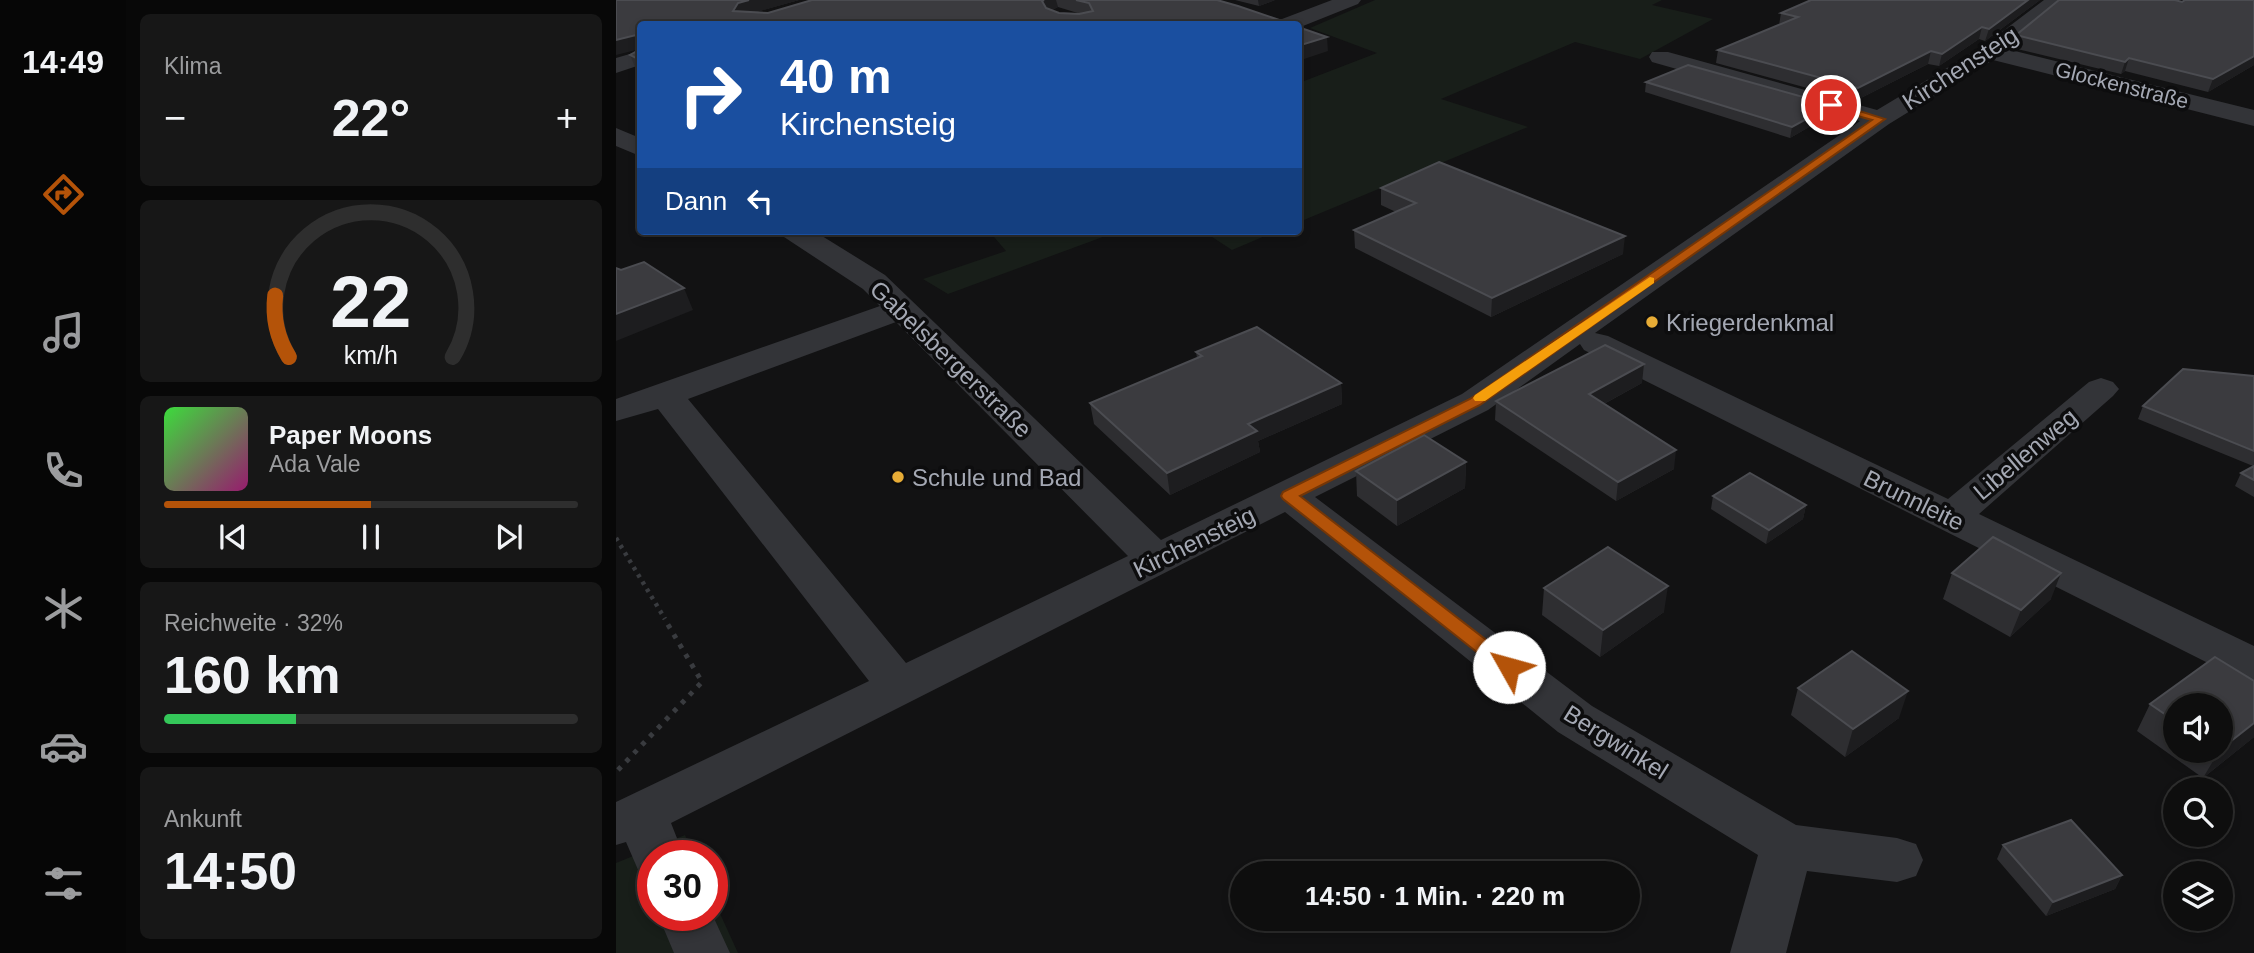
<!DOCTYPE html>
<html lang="de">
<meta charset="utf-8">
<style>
body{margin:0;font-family:Arial,sans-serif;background:#171717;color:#f1f3f6;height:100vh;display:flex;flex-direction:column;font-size:26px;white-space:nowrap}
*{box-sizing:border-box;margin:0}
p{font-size:23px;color:#9b9c9e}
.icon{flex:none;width:38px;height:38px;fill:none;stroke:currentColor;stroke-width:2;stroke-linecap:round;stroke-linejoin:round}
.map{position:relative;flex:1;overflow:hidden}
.sheet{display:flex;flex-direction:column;gap:14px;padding:14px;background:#080808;width:490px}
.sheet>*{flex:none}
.banner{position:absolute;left:21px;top:21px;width:665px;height:214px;border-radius:7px;box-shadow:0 4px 10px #0003,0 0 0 2px #2e2e2e;background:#1a4fa0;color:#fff;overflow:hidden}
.fabs{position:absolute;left:1547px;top:693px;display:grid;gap:14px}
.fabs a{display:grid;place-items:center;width:70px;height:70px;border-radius:50%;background:#0e0e0e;box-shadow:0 4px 10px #0003,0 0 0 2px #2e2e2e;font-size:35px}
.speed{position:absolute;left:21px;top:840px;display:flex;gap:14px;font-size:35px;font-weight:700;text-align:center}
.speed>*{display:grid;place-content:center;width:91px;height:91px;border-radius:50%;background:#0e0e0e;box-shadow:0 4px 10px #0003,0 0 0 2px #2e2e2e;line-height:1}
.speed .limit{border:10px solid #d22;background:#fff;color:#111}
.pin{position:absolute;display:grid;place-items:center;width:60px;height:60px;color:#fff;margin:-30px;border:4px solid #fff;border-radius:50%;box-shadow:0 2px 7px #0007}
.me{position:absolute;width:77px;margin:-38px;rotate:308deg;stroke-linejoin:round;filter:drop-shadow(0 0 5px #0008)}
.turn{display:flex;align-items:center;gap:24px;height:147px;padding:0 28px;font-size:32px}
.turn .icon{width:91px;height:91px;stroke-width:2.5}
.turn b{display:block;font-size:49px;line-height:60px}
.then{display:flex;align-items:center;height:66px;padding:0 28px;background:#0003;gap:14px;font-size:26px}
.big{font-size:52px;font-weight:800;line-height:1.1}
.sheet .widget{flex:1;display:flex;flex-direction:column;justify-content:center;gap:10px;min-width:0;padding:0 24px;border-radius:10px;background:#171717}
.sheet .dial{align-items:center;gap:0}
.dial svg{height:182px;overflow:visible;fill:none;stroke:#2e2e2e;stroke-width:7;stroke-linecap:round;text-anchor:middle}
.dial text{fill:#f1f3f6;stroke:none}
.song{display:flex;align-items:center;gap:21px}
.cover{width:84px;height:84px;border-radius:10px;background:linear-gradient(135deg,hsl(120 70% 55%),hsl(320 70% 35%))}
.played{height:7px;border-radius:4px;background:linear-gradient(90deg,#b45309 50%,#2e2e2e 50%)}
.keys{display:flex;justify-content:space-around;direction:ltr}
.heat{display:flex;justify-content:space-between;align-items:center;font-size:38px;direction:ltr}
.charge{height:10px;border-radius:5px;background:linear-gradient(90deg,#34c759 32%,#2e2e2e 0)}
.trip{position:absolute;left:614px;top:861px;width:410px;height:70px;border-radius:35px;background:#0e0e0e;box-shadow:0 4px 10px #0003,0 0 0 2px #2e2e2e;font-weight:800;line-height:70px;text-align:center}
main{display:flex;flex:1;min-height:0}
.menu{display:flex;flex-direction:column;width:126px;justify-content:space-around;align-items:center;background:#060606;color:#9b9c9e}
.menu .icon{width:49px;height:49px}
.menu .on{color:#b45309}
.menu b{font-size:32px;color:#f1f3f6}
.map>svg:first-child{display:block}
.green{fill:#181e19}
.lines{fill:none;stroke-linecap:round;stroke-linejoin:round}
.path-far1{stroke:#393b3f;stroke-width:4.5;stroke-dasharray:3.5 5;stroke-linecap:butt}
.path{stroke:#393b3f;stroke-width:5;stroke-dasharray:4.5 7;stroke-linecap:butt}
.minor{fill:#333438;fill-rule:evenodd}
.wall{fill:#2e2e31;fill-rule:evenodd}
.shaded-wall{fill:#1d1d1f}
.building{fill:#3b3b3f;stroke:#4b4c51;stroke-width:2}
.route{fill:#b45309;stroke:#753606;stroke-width:2}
.slow{fill:#f59e0b}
.poi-dot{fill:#e7ac36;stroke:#0d0d0e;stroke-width:2.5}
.labels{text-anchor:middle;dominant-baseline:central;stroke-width:7;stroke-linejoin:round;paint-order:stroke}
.far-street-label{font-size:21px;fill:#a4a8b3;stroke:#0d0d0e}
.street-label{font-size:24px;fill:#a4a8b3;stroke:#0d0d0e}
.poi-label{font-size:24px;fill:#a4a8b3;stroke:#0d0d0e;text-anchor:start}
</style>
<main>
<nav class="menu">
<b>14:49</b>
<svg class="icon on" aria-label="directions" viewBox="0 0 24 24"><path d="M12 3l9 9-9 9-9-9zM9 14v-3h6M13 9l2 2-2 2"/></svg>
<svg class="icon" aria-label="music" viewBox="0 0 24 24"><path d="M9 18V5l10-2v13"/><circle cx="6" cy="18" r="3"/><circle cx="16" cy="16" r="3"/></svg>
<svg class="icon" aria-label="phone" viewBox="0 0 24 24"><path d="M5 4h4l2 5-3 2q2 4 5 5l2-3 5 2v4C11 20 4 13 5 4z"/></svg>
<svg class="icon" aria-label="climate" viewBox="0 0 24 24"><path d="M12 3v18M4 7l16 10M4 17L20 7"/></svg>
<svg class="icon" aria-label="car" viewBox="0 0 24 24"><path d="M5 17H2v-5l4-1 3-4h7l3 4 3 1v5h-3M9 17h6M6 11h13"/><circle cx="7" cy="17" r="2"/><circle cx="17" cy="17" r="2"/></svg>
<svg class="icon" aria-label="filters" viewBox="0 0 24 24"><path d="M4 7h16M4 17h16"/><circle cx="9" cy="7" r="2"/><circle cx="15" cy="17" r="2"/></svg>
</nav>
<section class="sheet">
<div class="widget"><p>Klima</p>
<div class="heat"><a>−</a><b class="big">22°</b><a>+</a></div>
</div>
<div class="widget dial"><svg viewBox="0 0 100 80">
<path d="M14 69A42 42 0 1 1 86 69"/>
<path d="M14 69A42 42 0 0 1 8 42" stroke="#b45309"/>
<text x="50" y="56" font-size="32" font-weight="700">22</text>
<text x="50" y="72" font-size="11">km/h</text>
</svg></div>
<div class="widget">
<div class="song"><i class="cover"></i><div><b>Paper Moons</b><p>Ada Vale</p></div></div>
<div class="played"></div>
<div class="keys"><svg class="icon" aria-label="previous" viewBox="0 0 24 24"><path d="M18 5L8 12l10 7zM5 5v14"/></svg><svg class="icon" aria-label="pause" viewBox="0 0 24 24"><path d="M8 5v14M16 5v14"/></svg><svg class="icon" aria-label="next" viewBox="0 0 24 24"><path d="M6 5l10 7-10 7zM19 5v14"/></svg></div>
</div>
<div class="widget"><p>Reichweite · 32%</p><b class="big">160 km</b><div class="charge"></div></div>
<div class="widget"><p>Ankunft</p><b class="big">14:50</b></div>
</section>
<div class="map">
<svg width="1638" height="953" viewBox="0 0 1638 953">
<rect width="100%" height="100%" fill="#121213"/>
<path class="green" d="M759,0H1046L1036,5L1097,19L1024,59L959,42L825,99L912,127L683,222V83L761,53L694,28Z
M373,231H503L332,294L307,279L390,251Z
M587,231H661L616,250Z
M69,835L78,856H37V915H96V896L122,953H0V863Z"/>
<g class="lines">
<path class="path-far1" d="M0,538L49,619"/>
<path class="path" d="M2,770L86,682L48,618"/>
<path class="minor" d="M716,0H745L742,4L682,28V24H663L666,19Z
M1428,0H1451L1391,49L1638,110V126L1377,60L1273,124L979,333L992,336L1332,499L1473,382L1485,378L1497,382L1503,389L1497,396L1363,514L1638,646V683L1622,678L968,350L964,344L872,410L699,497L976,706L1180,825L1281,838L1300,844L1307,860L1300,876L1281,882L1191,871L1170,953H1114L1142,855L942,732L669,512L55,823L68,856H37V876L23,872L10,842L0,845V802L253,681L42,409L0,421V399L264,306L247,289L168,237L163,231H198L269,275L545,540L846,394L1244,121L1036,62L1033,57L1036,52H1052L1261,110L1366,47ZM280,322L512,556L290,663L72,399Z
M24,51V65L0,73V58Z
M0,128L24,138V156L0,146Z
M96,914L114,953H58L42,915Z"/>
</g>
<path class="wall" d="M0,0H183L140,12L152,13L196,0H601L675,24H24V71L20,69L14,55L21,50ZM442,7L465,14L443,13L436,10Z
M619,0H659L643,6Z
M1424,0L1369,41L1363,39L1323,66L1312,64L1239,101L1100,63L1102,50L1163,25L1165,13Z
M1638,0V65L1592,92L1509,71L1505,74L1397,48L1400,35L1566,2Z
M1030,82L1216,105L1214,115L1174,138L1029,92Z
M765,188L1007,254L875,317L739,248L738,230L780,212L765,205Z
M580,352L725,383L726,404L642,441L644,452L554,495L478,424L474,403L581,358Z
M1638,376V497L1619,486L1625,473L1637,466L1522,419L1527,406Z
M1026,383L988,404L1058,469L1000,501L879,420L880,401Z
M850,462L849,488L781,526L741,496L740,471Z
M1097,496L1190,505L1187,519L1150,544L1095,509Z
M1336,573L1435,599L1394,637L1327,599Z
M928,588L1048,612L984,657L926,615Z
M1638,681V737L1587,778L1521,731L1534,704ZM1559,705L1605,751H1559Z
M1182,688L1283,718L1229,757L1175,715Z
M1387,845L1506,875L1499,889L1430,916L1381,859Z"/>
<path class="shaded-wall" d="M133,0H183L126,16L117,11L122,3Z
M428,0H440L442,7L428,14L426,1Z
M642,0H659L643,6Z
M1412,0H1424L1369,41L1373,29Z
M1366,27L1363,39L1323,66L1326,54Z
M20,35L24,49L0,55V40Z
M711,37L712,51L682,61V46Z
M1315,51L1312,64L1239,101L1242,88Z
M1638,56V65L1592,92L1597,79Z
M1513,58L1509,71L1505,74L1509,62Z
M1216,105L1214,115L1174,138L1176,127Z
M1009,236L1007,254L875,317L876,298Z
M68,288L77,310L0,341V314Z
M1028,364L1026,383L971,413L973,394Z
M725,383L726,404L642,441L644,452L554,495L551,473L632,424Z
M1060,450L1058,469L1000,501L1002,482Z
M850,462L849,488L781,526V500Z
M1190,505L1187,519L1150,544L1153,530Z
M1445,573L1435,599L1394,637L1405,610Z
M1052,586L1048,612L984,657L987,630Z
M1292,691L1283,718L1229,757L1237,729Z
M1638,723V737L1587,778L1603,751H1605V749Z
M1506,875L1499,889L1430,916L1437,902Z"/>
<path class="building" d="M0,0H133L122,3L117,11L152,13L196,0H428L426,1L430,8L443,13L463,14L477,11L473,3L460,0H601L622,6L675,24H24V60L14,55L21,51L20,35L0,40Z
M1195,0H1412L1373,29L1366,27L1326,54L1315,51L1242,88L1102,50L1182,17L1165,13Z
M1443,0H1559L1566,2L1569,0H1638V56L1597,79L1513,58L1509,62L1400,35Z
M682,27L711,37L682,46Z
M1072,65L1216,105L1176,127L1030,82Z
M823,162L1009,236L876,298L738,230L800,203L765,188Z
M28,262L68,288L0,314V268L5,270Z
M641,327L725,383L632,424L641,431L551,473L474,403L586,356L580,352Z
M989,345L1028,364L973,394L1060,450L1002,482L880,401Z
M1567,369L1638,376V451L1527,406Z
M808,435L850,462L781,500L740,471Z
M1638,466V480L1625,473Z
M1134,473L1190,505L1153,530L1097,496Z
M1377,537L1445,573L1405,610L1336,573Z
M992,547L1052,586L987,630L928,588Z
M1236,651L1292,691L1237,729L1182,688Z
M1599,657L1638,681V723L1605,749V705H1559V721L1534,704Z
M1455,820L1506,875L1437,902L1387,845Z"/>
<path class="route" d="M1215,102L1269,119L864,405L684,496L900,663L902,667L900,672H886L667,499L665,496L667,492L854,399L1256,120L1212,108V103Z"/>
<path class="slow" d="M1034,277L1038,278V283L869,401H859L857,398L859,395Z"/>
<g class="poi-dot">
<circle cx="1036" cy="322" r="7"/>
<circle cx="282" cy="477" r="7"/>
</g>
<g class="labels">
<g class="far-street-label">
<text transform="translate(1506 85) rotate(14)">Glockenstraße</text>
</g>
<g class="street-label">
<text transform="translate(1344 68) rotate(-33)">Kirchensteig</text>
<text transform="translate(335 359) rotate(44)">Gabelsbergerstraße</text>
<text transform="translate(1409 454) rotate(-40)">Libellenweg</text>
<text transform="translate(1298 500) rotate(26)">Brunnleite</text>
<text transform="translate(578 542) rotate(-26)">Kirchensteig</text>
<text transform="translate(1000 742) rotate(32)">Bergwinkel</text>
</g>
<g class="poi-label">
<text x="1050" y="322">Kriegerdenkmal</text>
<text x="296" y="477">Schule und Bad</text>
</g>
</g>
</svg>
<div class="fabs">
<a><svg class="icon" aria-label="sound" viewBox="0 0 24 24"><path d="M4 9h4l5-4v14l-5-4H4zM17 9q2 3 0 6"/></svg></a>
<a><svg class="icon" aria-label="search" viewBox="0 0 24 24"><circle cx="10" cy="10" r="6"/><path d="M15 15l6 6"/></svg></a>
<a><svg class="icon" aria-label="layers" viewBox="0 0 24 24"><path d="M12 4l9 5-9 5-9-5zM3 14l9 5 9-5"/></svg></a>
</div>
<div class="speed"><div class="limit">30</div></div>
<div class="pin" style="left:1215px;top:105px;background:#d93025"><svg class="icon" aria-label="arrive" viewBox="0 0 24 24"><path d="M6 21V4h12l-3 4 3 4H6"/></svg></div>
<svg class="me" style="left:893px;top:667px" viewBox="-20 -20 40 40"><circle r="19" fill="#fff"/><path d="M0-13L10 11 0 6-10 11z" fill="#b45309"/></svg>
<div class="trip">14:50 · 1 Min. · 220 m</div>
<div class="banner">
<div class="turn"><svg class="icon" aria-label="right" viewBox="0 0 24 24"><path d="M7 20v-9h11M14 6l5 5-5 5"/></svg><div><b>40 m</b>Kirchensteig</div></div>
<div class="then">Dann<svg class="icon" aria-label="left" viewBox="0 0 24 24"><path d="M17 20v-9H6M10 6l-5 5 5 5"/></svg></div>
</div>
</div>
</main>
